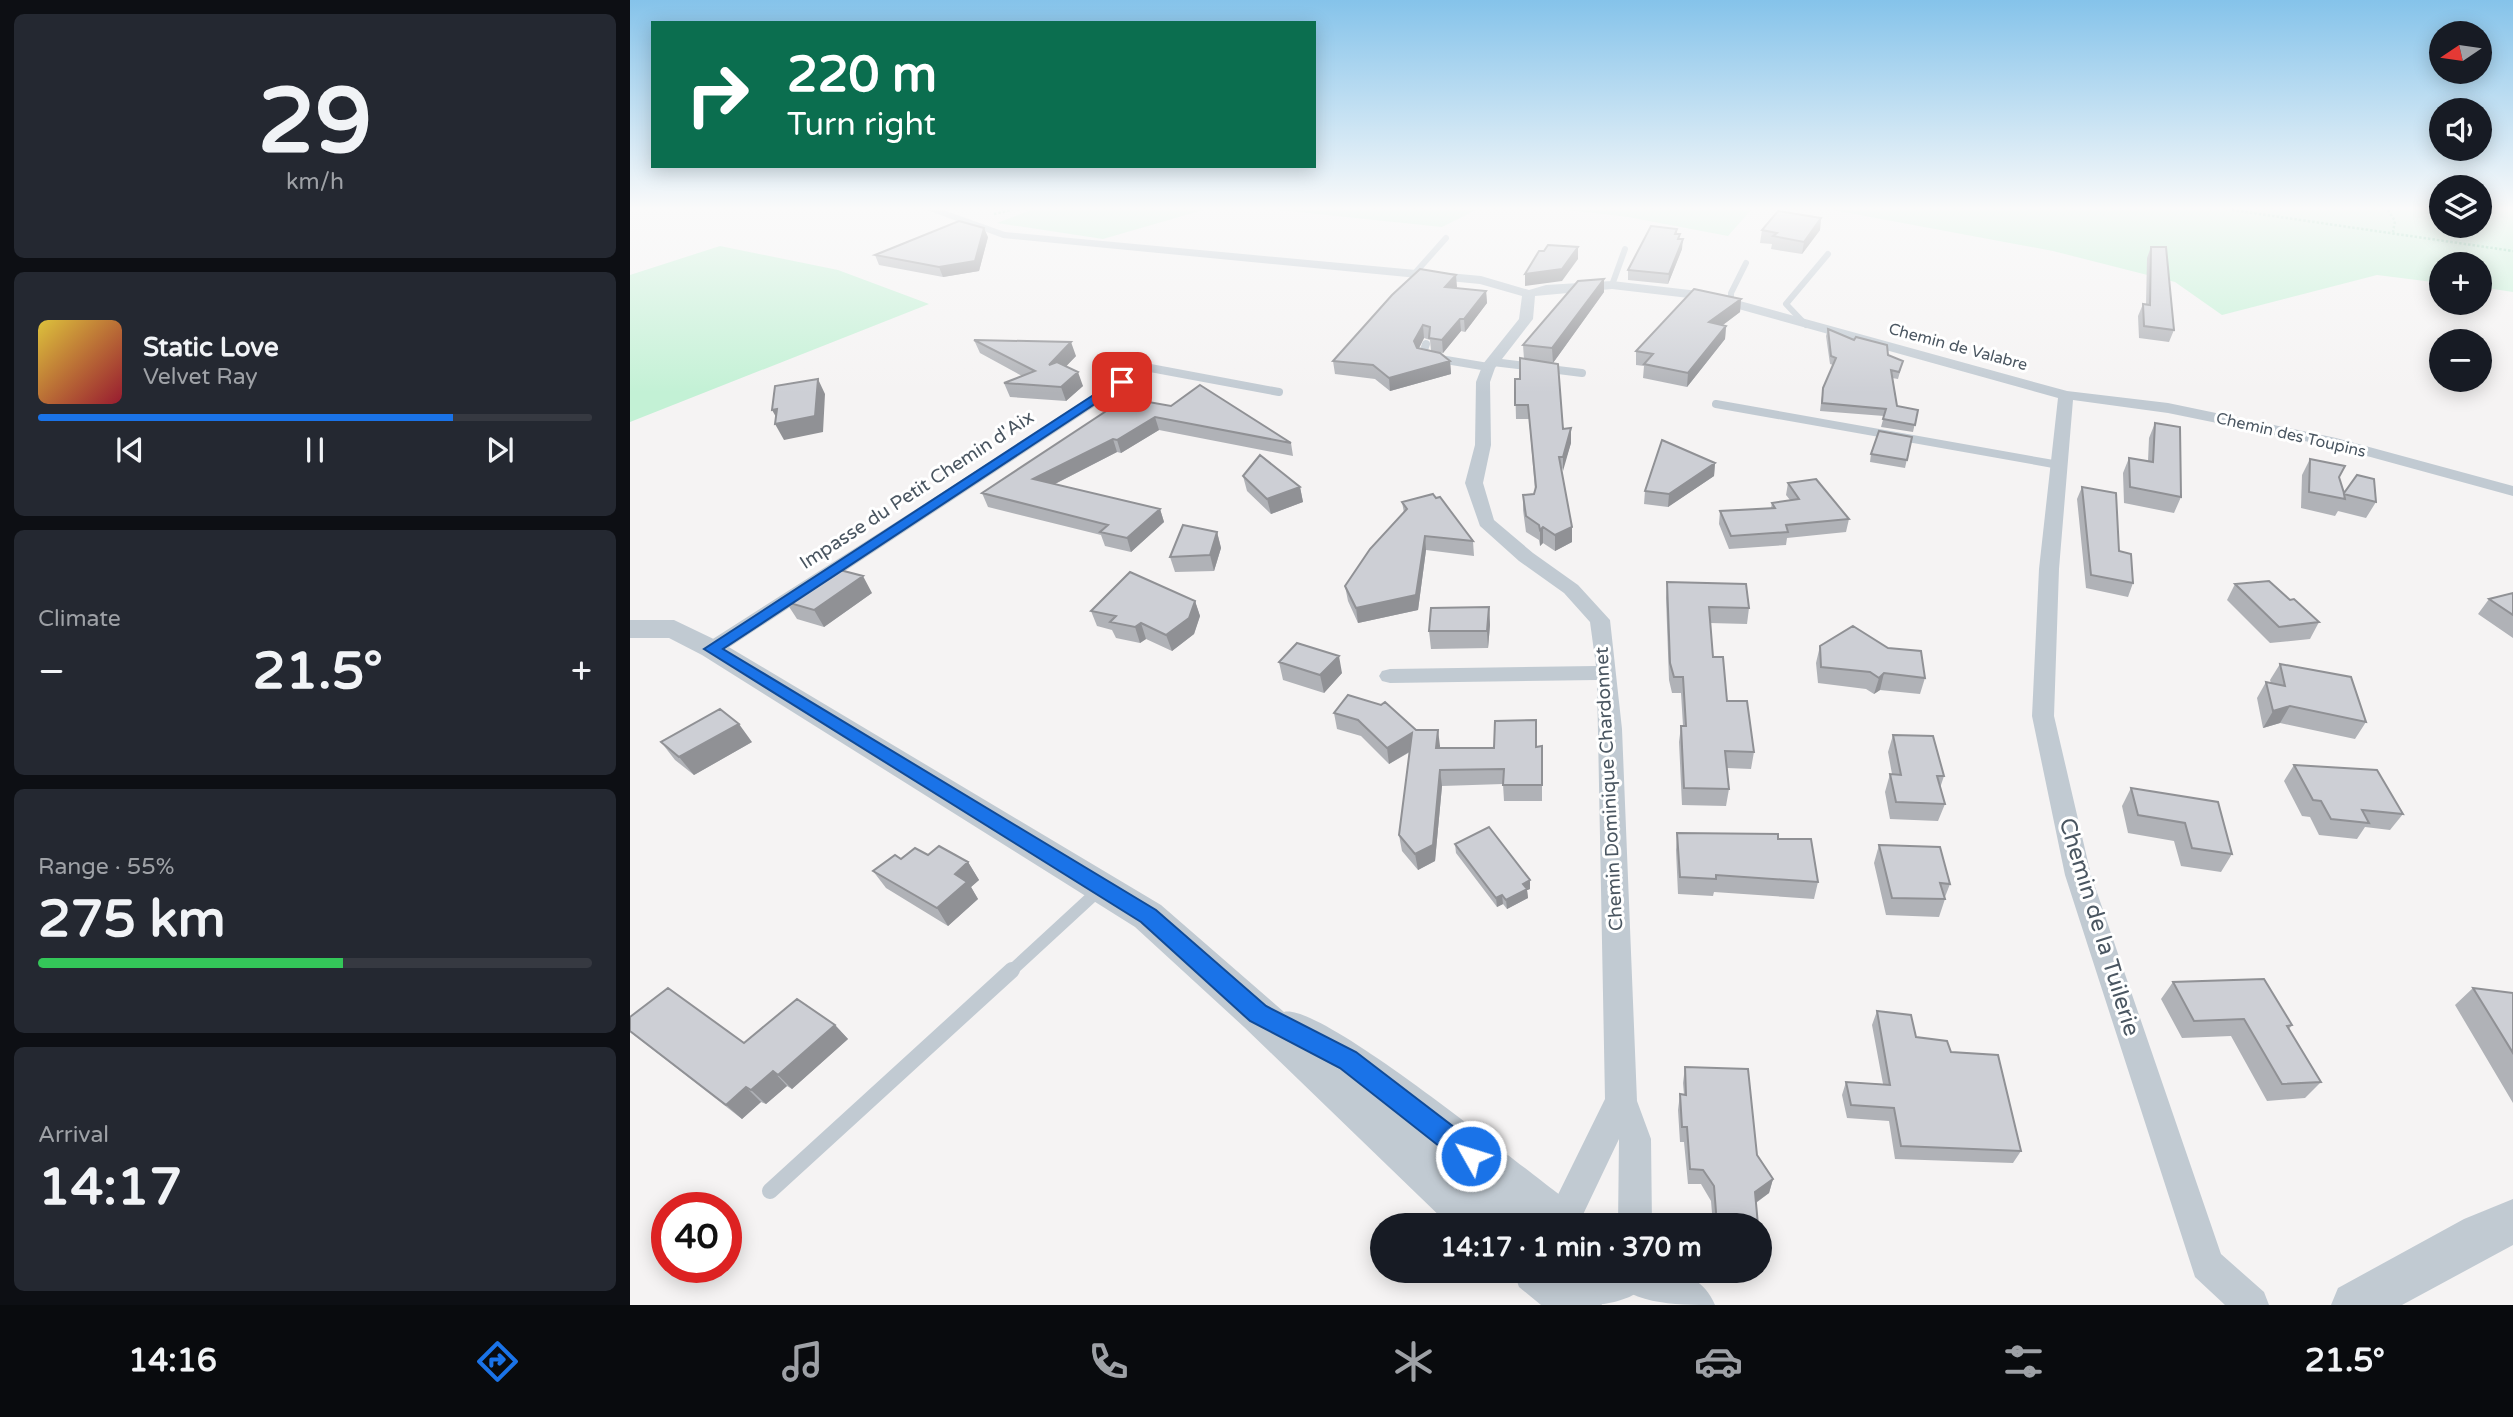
<!DOCTYPE html>
<meta charset="utf-8">
<style>
body{margin:0;font-family:"Varela Round",sans-serif;background:#242831;color:#f1f3f6;height:100vh;display:flex;flex-direction:column;font-size:26px;white-space:nowrap}
*{box-sizing:border-box;margin:0}
p{font-size:23px;color:#9ea1a6}
.icon{flex:none;width:38px;height:38px;fill:none;stroke:currentColor;stroke-width:2;stroke-linecap:round;stroke-linejoin:round}
.map{position:relative;flex:1;overflow:hidden}
.side{display:flex;flex-direction:column;gap:14px;padding:14px;background:#0d0f14;width:630px}
.side>*{flex:none}
.banner{position:absolute;left:21px;top:21px;width:665px;height:147px;border-radius:0px;box-shadow:0 4px 18px #0003;background:#0b6e4f;color:#fff;overflow:hidden}
.needle{width:46px;rotate:257deg}
.fabs{position:absolute;left:1799px;top:21px;display:grid;gap:14px}
.fabs a{display:grid;place-items:center;width:63px;height:63px;border-radius:50%;background:#171b24;box-shadow:0 4px 18px #0003;font-size:35px}
.speed{position:absolute;left:21px;top:1192px;display:flex;gap:14px;font-size:35px;font-weight:700;text-align:center}
.speed>*{display:grid;place-content:center;width:91px;height:91px;border-radius:50%;background:#171b24;box-shadow:0 4px 18px #0003;line-height:1}
.speed .limit{border:10px solid #d22;background:#fff;color:#111}
.pin{position:absolute;display:grid;place-items:center;width:60px;height:60px;color:#fff;margin:-30px;border-radius:14px;box-shadow:0 4px 10px #0006}
.me{position:absolute;width:77px;margin:-38px;rotate:309deg;stroke-linejoin:round;filter:drop-shadow(0 0 5px #0008)}
.turn{display:flex;align-items:center;gap:24px;height:147px;padding:0 21px;font-size:32px}
.turn .icon{width:91px;height:91px;stroke-width:2.5}
.turn b{display:block;font-size:49px;line-height:60px}
.big{font-size:52px;font-weight:800;line-height:1.1}
.side .tile{flex:1;display:flex;flex-direction:column;justify-content:center;gap:10px;min-width:0;padding:0 24px;border-radius:10px;background:#242831}
.side .dial{align-items:center;gap:0}
.dial b{font-size:91px;line-height:1}
.song{display:flex;align-items:center;gap:21px}
.cover{width:84px;height:84px;border-radius:10px;background:linear-gradient(135deg,hsl(50 70% 55%),hsl(350 70% 35%))}
.played{height:7px;border-radius:4px;background:linear-gradient(90deg,#1a73e8 75%,#363941 75%)}
.keys{display:flex;justify-content:space-around;direction:ltr}
.heat{display:flex;justify-content:space-between;align-items:center;font-size:38px;direction:ltr}
.charge{height:10px;border-radius:5px;background:linear-gradient(90deg,#34c759 55%,#363941 0)}
.trip{position:absolute;left:740px;top:1213px;width:402px;height:70px;border-radius:35px;background:#171b24;box-shadow:0 4px 18px #0003;font-weight:800;line-height:70px;text-align:center}
.tab-bar{display:flex;height:112px;justify-content:space-around;align-items:center;background:#090b0e;color:#9ea1a6}
.tab-bar .icon{width:49px;height:49px}
.tab-bar .active{color:#1a73e8}
.tab-bar b{font-size:32px;color:#f1f3f6}
main{display:flex;flex:1;min-height:0}
.map>svg:first-child{display:block}
.green{fill:#c3f1d5}
.lines{fill:none;stroke-linecap:round;stroke-linejoin:round}
.path{stroke:#7ad0a6;stroke-width:2.5;stroke-dasharray:2.5 2;stroke-linecap:butt}
.service-far3{stroke:#c1cad2;stroke-width:6}
.service-far2{stroke:#c1cad2;stroke-width:8}
.service-far1{stroke:#c1cad2;stroke-width:12}
.service{stroke:#c1cad2;stroke-width:16}
.minor{fill:#c1cad2;fill-rule:evenodd}
.tertiary{fill:#c1cad2;fill-rule:evenodd}
.wall{fill:#b0b2b7;fill-rule:evenodd}
.shaded-wall{fill:#909195}
.building{fill:#cdcfd5;stroke:#909195;stroke-width:2}
.route{fill:#1a73e8;stroke:#114b97;stroke-width:2}
.labels{text-anchor:middle;dominant-baseline:central;stroke-width:6;stroke-linejoin:round;paint-order:stroke}
.far-street-label{font-size:16px;fill:#4a5661;stroke:#fff}
.street-label{font-size:19px;fill:#4a5661;stroke:#fff}
.near-street-label{font-size:23px;fill:#4a5661;stroke:#fff}
</style>
<main>
<section class="side">
<div class="tile dial"><b>29</b><p>km/h</p></div>
<div class="tile">
<div class="song"><i class="cover"></i><div><b>Static Love</b><p>Velvet Ray</p></div></div>
<div class="played"></div>
<div class="keys"><svg class="icon" aria-label="previous" viewBox="0 0 24 24"><path d="M18 5L8 12l10 7zM5 5v14"/></svg><svg class="icon" aria-label="pause" viewBox="0 0 24 24"><path d="M8 5v14M16 5v14"/></svg><svg class="icon" aria-label="next" viewBox="0 0 24 24"><path d="M6 5l10 7-10 7zM19 5v14"/></svg></div>
</div>
<div class="tile"><p>Climate</p>
<div class="heat"><a>−</a><b class="big">21.5°</b><a>+</a></div>
</div>
<div class="tile"><p>Range · 55%</p><b class="big">275 km</b><div class="charge"></div></div>
<div class="tile"><p>Arrival</p><b class="big">14:17</b></div>
</section>
<div class="map">
<svg width="1883" height="1305" viewBox="0 0 1883 1305">
<rect width="100%" height="100%" fill="#f5f3f3"/>
<path class="green" d="M401,210H573L473,239L367,223Z
M649,210H846L812,227Z
M938,210H1121L1098,236L998,217Z
M1203,210H1811V226H1850V210H1883V292L1850,287V264H1811V283L1747,275L1592,315L1545,282L1423,251Z
M90,246L208,270L299,304L0,422V275Z"/>
<g class="lines">
<path class="path" d="M1602,210L1883,251
M1758,210L1765,221L1763,232
M364,214L381,210"/>
<path class="service-far3" d="M785,273L816,238
M982,285L995,249
M1101,302V293L1116,263
M1176,325L1156,304L1198,254"/>
<path class="service-far2" d="M796,344L792,356L858,367
M863,362L952,373
M515,367L649,392
M1086,404L1429,465"/>
<path class="service-far1" d="M380,972L468,891"/>
<path class="service" d="M140,1191L382,970"/>
<path class="minor" d="M297,210H313L375,232L851,276L899,290L916,285L982,281L1077,292L1437,391L1538,403L1706,438L1883,486V496L1704,447L1538,413L1443,400L1429,569L1424,716L1461,875L1591,1254L1634,1292L1639,1305H1595L1565,1277L1435,875L1402,716L1409,569L1428,398L1076,300L982,289L905,296L903,319L865,368L860,382L861,445L853,483L864,520L903,553L948,585L980,620L992,729L1007,1101L1021,1139L1022,1225H988L989,1139L948,1225H913L975,1099L967,680L760,683L752,681L749,676L752,671L760,669L966,666L960,622L934,593L889,561L850,526L835,483L845,445L846,382L853,364L889,319L892,296L850,284L373,238Z
M515,363L520,364V370L89,654H75L72,649L75,644Z
M849,1181C868,1189 891,1205 899,1225C870,1225 845,1229 832,1198L837,1186Z
M925,1270H1023C1021,1295 983,1305 960,1305C946,1301 930,1283 925,1270Z"/>
<path class="tertiary" d="M0,620H44L92,643L531,905L654,1012C693,1002 904,1178 949,1209L956,1225H894L840,1183L868,1209L875,1225H819L614,1027L505,927L72,655L39,638H0Z
M1883,1199V1245L1772,1305H1701L1708,1288L1834,1219Z
M883,1270C924,1270 953,1260 972,1305H911L889,1287Z
M976,1270C1016,1270 1067,1261 1085,1305C1045,1305 994,1305 976,1270Z"/>
</g>
<path class="wall" d="M1191,218L1190,230L1172,254L1141,249L1142,244L1130,243L1132,230Z
M1047,229V234L1050,239L1052,249L1038,284L998,280V270Z
M358,237L349,271L313,277L249,265L245,255Z
M1521,247L1544,330L1539,342L1509,338L1508,316L1513,304L1516,305L1517,258Z
M974,279V292L923,363L933,429L941,428V443L932,471L942,542L925,551L913,543L910,546L909,540L896,532L893,510V495L904,494L905,490L899,419H886L885,379H890L894,359L893,345Z
M827,287V288L856,291L857,303L835,332L831,331L813,353L802,351L820,361L821,374L760,391L745,379L705,374L703,361ZM794,338L800,340L801,351L789,348Z
M1111,299L1110,312L1093,325L1096,326L1095,339L1057,387L1013,378L1014,366L1006,365V351Z
M1198,329L1258,355L1271,368L1268,379L1262,378L1267,406L1288,410L1283,432L1251,427L1254,416L1190,411L1193,388L1203,365L1200,364L1196,336Z
M344,340L446,356L436,366L453,386L436,401L380,397L374,383L392,376L350,353Z
M496,398L661,443L663,456L529,430L491,453L487,452L425,484L530,509L534,522L501,552L475,546L471,535L358,507L352,493Z
M1525,423L1551,497L1544,513L1494,503L1493,473L1499,458L1518,461L1519,438Z
M1282,437L1275,468L1240,462L1241,454Z
M1680,459L1709,477L1714,493L1746,502L1736,518L1708,511L1705,516L1671,508L1672,475Z
M1085,463L1084,476L1038,507L1014,504L1015,491Z
M613,476L670,487L673,502L641,514L617,491Z
M1158,483L1219,519L1216,532L1157,538L1156,545L1099,549L1089,524L1090,511L1141,508L1142,503L1160,500L1156,495Z
M1452,487L1489,551L1503,583L1498,597L1456,588L1447,499Z
M772,502L843,541L844,556L796,550L788,610L728,623L718,601L715,586L774,513Z
M587,532L591,548L584,571L545,572L540,557Z
M1037,582L1119,608L1117,624L1080,623L1083,657L1097,701L1124,752L1121,769L1097,768L1099,789L1096,806L1052,805L1049,742L1051,726H1053L1051,693H1042L1039,680L1036,598Z
M1605,584L1660,600L1689,622L1680,639L1640,643L1597,600Z
M242,593L194,627L167,619L156,602Z
M1883,593V638L1848,614L1859,599Z
M565,601L570,616L564,634L542,651L516,639L510,643L486,638L482,630L467,626L461,611Z
M859,607L860,625L858,648L801,649L799,631Z
M1190,646L1258,648L1295,678L1290,694L1250,690L1244,694L1236,689L1188,683L1186,663Z
M649,662L712,673L694,693L653,680Z
M1650,664L1736,722L1725,739L1650,723L1633,728L1627,698L1636,682L1641,683L1640,680Z
M704,713L786,730L810,746L809,748L912,746V801H874L873,784L812,786L805,861L788,870L772,851L769,835L780,752L759,764L731,736L707,729Z
M1263,735L1314,776L1310,788L1315,804L1308,821L1260,819L1255,792L1260,774H1262L1258,752Z
M31,742H122L64,775L45,760Z
M1664,765L1773,814L1760,830L1735,827L1727,839L1689,835L1680,817L1672,816L1654,781Z
M1501,788L1602,854L1591,872L1551,866L1544,841L1498,833L1492,806Z
M1047,833L1148,839L1188,882L1184,899L1084,892L1083,896L1048,894L1046,850Z
M825,844L900,889L897,890L898,898L877,909L873,904L867,907L826,853Z
M1249,845L1320,884L1315,897V899L1309,917L1256,915L1244,863Z
M298,855L338,862L349,880L341,887L348,899L318,926L256,888L243,871Z
M1543,982L1662,1025L1659,1029L1691,1082L1675,1098L1637,1101L1601,1036L1552,1038L1531,999Z
M1843,988L1883,993V1103L1825,1005Z
M1247,1011L1286,1037L1321,1052L1391,1151L1383,1163L1265,1159L1259,1121L1217,1118L1212,1095L1216,1082L1253,1084L1242,1025Z
M0,1017L114,1043L205,1025L218,1039L162,1089L157,1086L136,1104L131,1102L112,1119L0,1032Z
M1055,1067L1127,1155L1143,1179L1139,1193L1126,1203L1128,1225H1083L1081,1201L1071,1184H1058L1054,1142H1050L1048,1110L1050,1094L1054,1095L1053,1083Z"/>
<path class="shaded-wall" d="M1191,218L1190,230L1172,254L1174,242Z
M354,228L358,237L349,271L313,277L309,267Z
M1053,239L1052,249L1038,284L1039,274Z
M948,247V259L932,281L895,286V274Z
M826,275L827,287L816,299L815,287Z
M974,279V292L923,363L922,348Z
M856,291L857,303L835,332L834,319Z
M1111,299L1110,312L1078,336L1079,322Z
M830,319L831,331L813,353L812,340Z
M793,325L794,338L786,354L784,341Z
M1096,326L1095,339L1057,387L1058,373Z
M441,342L446,356L424,379L419,365Z
M820,361L821,374L760,391L759,378Z
M448,372L453,386L436,401L431,387Z
M188,379L195,394L193,432L154,440L145,424H150L142,410L147,409Z
M525,417L529,430L491,453L487,440Z
M941,428V443L933,471V457Z
M483,439L487,452L409,492L403,479Z
M1085,463L1084,476L1038,507L1039,494Z
M670,487L673,502L641,514L637,499Z
M530,509L534,522L501,552L497,538Z
M913,527V543L910,546V530Z
M942,527V542L925,551V535Z
M587,532L591,548L584,571L580,555Z
M795,536L796,550L788,610L728,623L726,608Z
M233,576L242,593L194,627L184,610Z
M565,601L570,616L564,634L542,651L536,635Z
M859,607L860,625L858,648L857,631Z
M511,623L516,639L510,643L505,627Z
M709,656L712,673L694,693L690,675Z
M1254,673L1250,690L1244,694L1249,678Z
M1660,706L1650,723L1633,728L1643,711Z
M109,724L122,742L64,775L49,757Z
M808,730L810,746L808,764L806,748Z
M782,733L784,749L759,764L757,748Z
M810,770L812,786L805,861L788,870L785,854Z
M338,862L349,880L341,887L348,899L318,926L307,908L325,874Z
M900,880V889L897,890L898,898L877,909L876,900L893,884Z
M872,895L873,904L867,907L866,898Z
M205,1025L218,1039L162,1089L148,1075Z
M143,1071L157,1086L136,1104L121,1090Z
M116,1087L131,1102L112,1119L96,1105Z
M1143,1179L1139,1193L1121,1206L1125,1192Z"/>
<path class="building" d="M1148,211L1191,218L1174,242L1143,236L1147,233L1132,230Z
M329,221L354,228L345,261L309,267L245,255Z
M1021,226L1047,229L1045,234H1050L1048,239H1053L1039,274L998,270Z
M918,245L948,247L932,269L895,274L909,251H914Z
M1521,247H1536L1544,330L1514,326L1513,304L1520,305Z
M790,269L826,275L815,287L856,291L834,319H830L812,340L799,338L800,327L793,325L784,341L787,348L810,353L820,361L759,378L743,365L703,361L762,295Z
M974,279L922,348L893,345L948,281Z
M1064,289L1111,299L1079,322L1096,326L1058,373L1014,364L1023,354L1006,351Z
M1198,329L1224,340L1226,337L1257,345L1258,355L1273,361L1269,372L1261,370L1267,406L1288,410L1285,425L1253,419L1256,409L1192,403L1193,388L1206,358L1201,356Z
M344,340L441,342L419,365L427,362L448,372L431,387L374,383L405,371Z
M890,358L928,364L933,429L941,428L933,457H929L942,527L925,535L913,527L910,530L909,525L896,516L893,495L904,494L906,487L898,405H885V379H890Z
M188,379L185,416L145,424L147,409L142,410L145,386Z
M570,385L661,443L525,417L487,440L483,439L403,479L530,509L497,538L470,532L478,525L352,493L496,398L541,406Z
M1525,423L1550,427L1551,497L1500,487L1499,458L1523,462Z
M1249,431L1282,437L1277,460L1241,454Z
M1032,440L1085,463L1039,494L1015,491Z
M630,455L670,487L637,499L613,476Z
M1680,459L1715,466L1709,477L1714,493L1727,475L1744,479L1746,502L1714,494L1715,499L1679,492Z
M1186,479L1219,519L1156,525L1158,532L1101,536L1090,511L1145,508L1142,503L1169,499L1158,483Z
M1452,487L1486,493L1489,551L1501,554L1503,583L1461,575Z
M803,494L806,498L810,497L843,541L795,536L786,595L726,608L715,586L740,549L777,509L772,502Z
M553,525L587,532L580,555L540,557Z
M206,569L233,576L184,610L156,602Z
M500,572L565,601L559,618L536,635L511,623L505,627L480,622L486,616L461,611Z
M1639,581L1660,600L1664,599L1689,622L1649,627L1605,584Z
M1037,582L1116,584L1119,608L1079,607L1083,657H1093L1097,701H1117L1124,752L1095,751L1099,789L1054,788L1051,726H1056L1053,677H1044L1040,663Z
M1883,593V615L1859,599Z
M859,607L857,631H799L801,608Z
M1223,626L1258,648L1291,651L1295,678L1254,673L1249,678L1240,672L1191,667L1190,646Z
M667,643L709,656L690,675L649,662Z
M1650,664L1721,677L1736,722L1660,706L1643,711L1636,682L1655,686Z
M718,695L751,705L755,702L786,730H808L806,748H864L865,721L906,720V747L912,746V785H873L874,769L810,770L803,845L785,854L769,835L782,733L757,748L728,720L704,713Z
M90,709L109,724L49,757L31,742Z
M1263,735L1303,736L1314,776H1307L1315,804L1266,802L1260,774L1271,775Z
M1664,765L1747,770L1773,814L1732,810L1739,823L1701,819L1691,801L1683,800Z
M1501,788L1588,802L1602,854L1562,848L1555,823L1508,815Z
M859,827L900,880L893,884L897,889L876,900L872,895L866,898L825,844Z
M1047,833L1148,834V839H1181L1188,882L1086,875V879L1050,877Z
M1249,845L1310,847L1320,884L1310,883L1315,899L1262,898Z
M309,846L338,862L325,874L337,882L307,908L243,871L265,855L271,859L285,848L298,855Z
M1634,979L1662,1025L1657,1026L1691,1082L1652,1084L1614,1019L1564,1021L1543,982Z
M38,988L114,1043L167,999L205,1025L148,1075L143,1071L121,1090L116,1087L96,1105L0,1031V1017Z
M1843,988L1883,993V1053Z
M1247,1011L1281,1015L1286,1037L1317,1041L1321,1052L1368,1055L1391,1151L1271,1146L1264,1108L1221,1105L1216,1082L1260,1085Z
M1055,1067L1118,1069L1127,1155L1143,1179L1125,1192L1128,1225H1087L1084,1186L1073,1170L1060,1169L1057,1127H1052L1050,1094L1056,1095Z"/>
<linearGradient id="sky" x2="0" y2="1"><stop stop-color="#85c3ea"/><stop offset="0.53" stop-color="#fafafa"/><stop offset="1" stop-color="#fafafa" stop-opacity="0"/></linearGradient>
<rect width="1883" height="393" fill="url(#sky)"/>
<path class="route" d="M488,379L498,382L93,649L526,910L636,1006L726,1052L850,1147L854,1156L850,1165L841,1169L833,1165L710,1068L620,1021L511,922L74,649Z"/>
<g class="labels">
<g class="far-street-label">
<text transform="translate(1328 347) rotate(15)">Chemin de Valabre</text>
<text transform="translate(1661 435) rotate(13)">Chemin des Toupins</text>
</g>
<g class="street-label">
<text transform="translate(287 490) rotate(-33)">Impasse du Petit Chemin d'Aix</text>
<text transform="translate(979 789) rotate(-93)">Chemin Dominique Chardonnet</text>
</g>
<g class="near-street-label">
<text transform="translate(1469 927) rotate(73)">Chemin de la Tuilerie</text>
</g>
</g>
</svg>
<div class="fabs">
<a><svg class="needle" viewBox="-14 -14 28 28"><path d="M0-13l5 13h-10z" fill="#e53935"/><path d="M0 13l5-13h-10z" fill="#9ea1a6"/></svg></a>
<a><svg class="icon" aria-label="sound" viewBox="0 0 24 24"><path d="M4 9h4l5-4v14l-5-4H4zM17 9q2 3 0 6"/></svg></a>
<a><svg class="icon" aria-label="layers" viewBox="0 0 24 24"><path d="M12 4l9 5-9 5-9-5zM3 14l9 5 9-5"/></svg></a>
<a>+</a>
<a>−</a>
</div>
<div class="speed"><div class="limit">40</div></div>
<div class="pin" style="left:492px;top:382px;background:#d93025"><svg class="icon" aria-label="arrive" viewBox="0 0 24 24"><path d="M6 21V4h12l-3 4 3 4H6"/></svg></div>
<svg class="me" style="left:841px;top:1156px" viewBox="-20 -20 40 40"><circle r="17" fill="#1a73e8" stroke="#fff" stroke-width="3"/><path d="M0-11L8 9 0 5-8 9z" fill="#fff"/></svg>
<div class="trip">14:17 · 1 min · 370 m</div>
<div class="banner">
<div class="turn"><svg class="icon" aria-label="right" viewBox="0 0 24 24"><path d="M7 20v-9h11M14 6l5 5-5 5"/></svg><div><b>220 m</b>Turn right</div></div>
</div>
</div>
</main>
<nav class="tab-bar">
<b>14:16</b>
<svg class="icon active" aria-label="directions" viewBox="0 0 24 24"><path d="M12 3l9 9-9 9-9-9zM9 14v-3h6M13 9l2 2-2 2"/></svg>
<svg class="icon" aria-label="music" viewBox="0 0 24 24"><path d="M9 18V5l10-2v13"/><circle cx="6" cy="18" r="3"/><circle cx="16" cy="16" r="3"/></svg>
<svg class="icon" aria-label="phone" viewBox="0 0 24 24"><path d="M5 4h4l2 5-3 2q2 4 5 5l2-3 5 2v4C11 20 4 13 5 4z"/></svg>
<svg class="icon" aria-label="climate" viewBox="0 0 24 24"><path d="M12 3v18M4 7l16 10M4 17L20 7"/></svg>
<svg class="icon" aria-label="car" viewBox="0 0 24 24"><path d="M5 17H2v-5l4-1 3-4h7l3 4 3 1v5h-3M9 17h6M6 11h13"/><circle cx="7" cy="17" r="2"/><circle cx="17" cy="17" r="2"/></svg>
<svg class="icon" aria-label="filters" viewBox="0 0 24 24"><path d="M4 7h16M4 17h16"/><circle cx="9" cy="7" r="2"/><circle cx="15" cy="17" r="2"/></svg>
<b>21.5°</b>
</nav>
